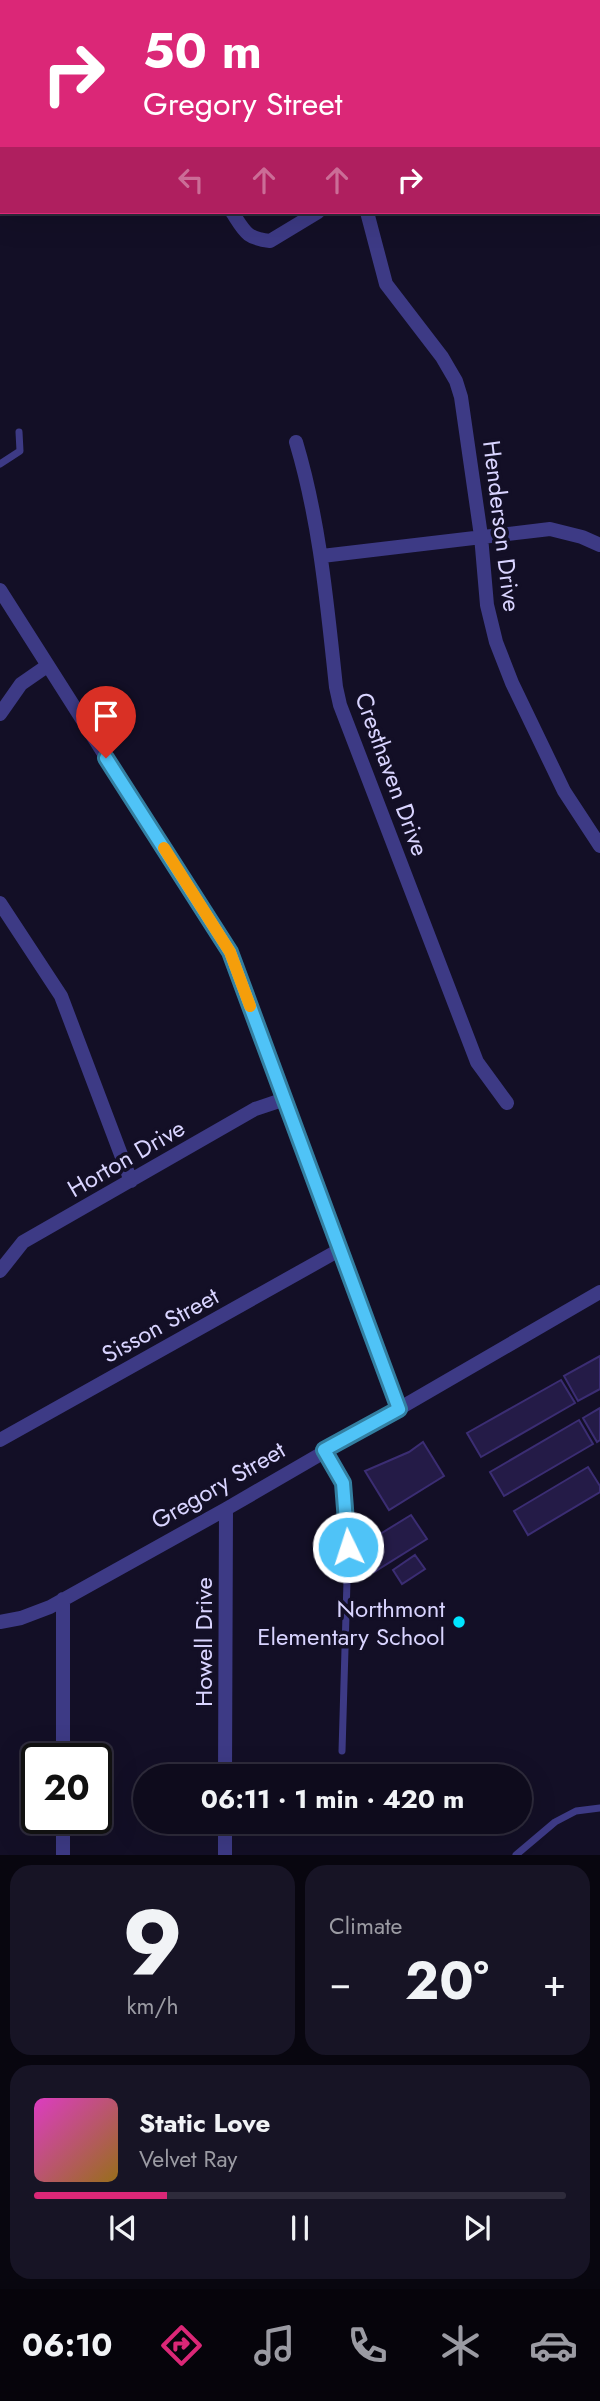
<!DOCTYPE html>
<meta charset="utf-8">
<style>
body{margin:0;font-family:Jost,sans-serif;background:#171425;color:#f1f3f6;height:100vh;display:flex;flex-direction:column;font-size:26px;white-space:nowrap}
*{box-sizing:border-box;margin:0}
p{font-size:23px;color:#9b9ba3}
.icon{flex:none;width:38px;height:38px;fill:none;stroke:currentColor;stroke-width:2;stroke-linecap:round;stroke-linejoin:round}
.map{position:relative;height:1855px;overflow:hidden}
.side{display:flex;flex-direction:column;gap:10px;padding:10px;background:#08060f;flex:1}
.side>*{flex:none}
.banner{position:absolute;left:0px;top:0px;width:600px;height:214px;box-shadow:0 7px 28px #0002,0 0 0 2px #2e2b3b;background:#db2777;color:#fff;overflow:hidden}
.speed{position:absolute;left:21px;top:1743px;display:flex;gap:14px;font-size:35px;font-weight:700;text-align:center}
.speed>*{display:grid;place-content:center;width:91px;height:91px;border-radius:50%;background:#0e0b1c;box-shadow:0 7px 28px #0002,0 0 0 2px #2e2b3b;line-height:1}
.speed .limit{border:4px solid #111;border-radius:10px;background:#fff;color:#111}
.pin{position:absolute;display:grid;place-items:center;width:60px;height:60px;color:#fff;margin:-72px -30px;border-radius:50% 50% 50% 0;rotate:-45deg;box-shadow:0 0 7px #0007}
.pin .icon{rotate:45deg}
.me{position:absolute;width:77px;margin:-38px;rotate:356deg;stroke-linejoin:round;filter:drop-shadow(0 0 5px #0008)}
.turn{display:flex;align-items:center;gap:24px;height:147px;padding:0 28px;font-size:32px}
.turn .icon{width:91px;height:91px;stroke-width:2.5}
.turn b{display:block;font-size:49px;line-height:60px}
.lanes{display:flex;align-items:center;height:66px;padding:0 28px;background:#0003;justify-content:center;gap:35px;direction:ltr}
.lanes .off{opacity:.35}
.big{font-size:52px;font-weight:700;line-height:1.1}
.side .widget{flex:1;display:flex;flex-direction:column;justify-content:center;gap:10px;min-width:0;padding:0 24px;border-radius:21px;background:#171425}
.side .dial{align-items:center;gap:0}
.dial b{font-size:91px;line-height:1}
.song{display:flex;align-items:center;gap:21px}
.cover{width:84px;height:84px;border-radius:10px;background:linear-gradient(135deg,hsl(310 70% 55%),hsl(40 70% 35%))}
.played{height:7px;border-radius:4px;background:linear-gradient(90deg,#db2777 25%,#2e2b3b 25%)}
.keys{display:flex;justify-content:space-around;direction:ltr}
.heat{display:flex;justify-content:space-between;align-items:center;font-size:38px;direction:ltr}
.side .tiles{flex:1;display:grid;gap:10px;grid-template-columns:1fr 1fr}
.widget:last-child{grid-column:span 2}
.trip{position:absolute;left:133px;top:1764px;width:399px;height:70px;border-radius:35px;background:#0e0b1c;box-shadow:0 7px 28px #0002,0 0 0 2px #2e2b3b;font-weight:700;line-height:70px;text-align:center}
.dock{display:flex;height:112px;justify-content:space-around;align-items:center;background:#06040b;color:#9b9ba3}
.dock .icon{width:49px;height:49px}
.dock .current{color:#db2777}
.dock b{font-size:32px;color:#f1f3f6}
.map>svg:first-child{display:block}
.building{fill:#241b47;stroke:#3b2d73;stroke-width:2}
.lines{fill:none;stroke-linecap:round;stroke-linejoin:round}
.service{stroke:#3d3a85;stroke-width:7}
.minor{stroke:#3d3a85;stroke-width:14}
.route-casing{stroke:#337fa1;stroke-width:18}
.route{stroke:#4fc3f7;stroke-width:12}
.slow{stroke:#f59e0b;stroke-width:12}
.poi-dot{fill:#00e5ff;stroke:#130f26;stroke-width:2.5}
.labels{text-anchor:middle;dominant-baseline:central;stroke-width:7;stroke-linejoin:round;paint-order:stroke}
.street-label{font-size:24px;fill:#d9d4ff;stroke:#130f26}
.poi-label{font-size:24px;fill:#d9d4ff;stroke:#130f26;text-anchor:end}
</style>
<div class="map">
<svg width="600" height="1855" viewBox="0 0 600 1855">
<rect width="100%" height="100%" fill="#130f26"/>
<path class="building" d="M600,1356V1389L578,1401L564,1376Z
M561,1380L575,1403L481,1457L467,1433Z
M600,1408V1440L597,1442L583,1418Z
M579,1420L593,1444L504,1496L490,1472Z
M423,1442L444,1476L389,1510L365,1471L409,1452Z
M588,1467L600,1486V1492L528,1535L514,1511Z
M411,1515L427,1539L374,1572L359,1547Z
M415,1555L425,1569L402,1584L393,1570Z"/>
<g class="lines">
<path class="service" d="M0,464L20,451L19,432
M324,1451L343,1483L348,1547L342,1751
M516,1855L555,1822L576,1811L600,1808"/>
<path class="minor" d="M388,2V0
M532,2L533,0
M0,11L2,7
M598,86L600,87
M232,212C245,232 246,238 270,241L318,212
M367,212L386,284L442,357L456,381L461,397L481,536L487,605L496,642L512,683L564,791L600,846
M296,442C320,522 327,604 336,687L340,705L477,1062L507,1103
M322,556L550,529L582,537L600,545
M0,590L230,952L399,1409
M0,714L21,684L47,666
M0,903L61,996L131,1181
M0,1271L23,1242L255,1109L285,1099
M0,1440L341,1249
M63,1599V1759
M0,1622L21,1618L50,1607L226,1509L600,1292
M225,1776L226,1509
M63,1818V1855
M225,1855V1822"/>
</g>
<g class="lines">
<defs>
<path id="route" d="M106,758L230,952L399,1409L324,1450L343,1483L348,1547"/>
</defs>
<use href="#route" class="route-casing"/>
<use href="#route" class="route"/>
<path class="slow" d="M164,848L230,952L250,1006"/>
</g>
<circle class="poi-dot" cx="459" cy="1622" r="7"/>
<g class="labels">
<g class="street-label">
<text transform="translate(502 526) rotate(83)">Henderson Drive</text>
<text transform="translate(392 774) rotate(70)">Cresthaven Drive</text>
<text transform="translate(126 1158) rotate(-30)">Horton Drive</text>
<text transform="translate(160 1325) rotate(-29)">Sisson Street</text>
<text transform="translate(218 1485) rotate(-30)">Gregory Street</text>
<text transform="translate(203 1642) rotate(-90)">Howell Drive</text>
</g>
<g class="poi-label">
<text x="445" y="1608">Northmont<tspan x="445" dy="28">Elementary School</tspan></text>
</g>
</g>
</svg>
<div class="speed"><div class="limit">20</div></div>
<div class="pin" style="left:106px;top:758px;background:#d93025"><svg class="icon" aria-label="arrive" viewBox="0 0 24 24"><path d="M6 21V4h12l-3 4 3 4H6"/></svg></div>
<svg class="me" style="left:348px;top:1547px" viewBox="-20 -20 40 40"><circle r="17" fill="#4fc3f7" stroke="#fff" stroke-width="3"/><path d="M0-11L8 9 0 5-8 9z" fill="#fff"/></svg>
<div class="trip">06:11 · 1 min · 420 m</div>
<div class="banner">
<div class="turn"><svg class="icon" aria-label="right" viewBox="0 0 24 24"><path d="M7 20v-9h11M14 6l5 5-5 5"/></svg><div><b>50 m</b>Gregory Street</div></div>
<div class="lanes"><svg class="icon off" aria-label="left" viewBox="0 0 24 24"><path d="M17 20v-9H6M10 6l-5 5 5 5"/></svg><svg class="icon off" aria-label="ahead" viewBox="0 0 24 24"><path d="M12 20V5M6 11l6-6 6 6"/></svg><svg class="icon off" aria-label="ahead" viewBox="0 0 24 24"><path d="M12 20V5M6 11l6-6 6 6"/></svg><svg class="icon" aria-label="right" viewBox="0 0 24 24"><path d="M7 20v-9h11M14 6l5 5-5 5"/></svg></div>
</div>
</div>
<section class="side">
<div class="tiles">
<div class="widget dial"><b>9</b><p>km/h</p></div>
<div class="widget"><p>Climate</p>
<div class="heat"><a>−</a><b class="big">20°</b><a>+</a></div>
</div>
<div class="widget">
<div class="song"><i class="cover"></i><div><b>Static Love</b><p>Velvet Ray</p></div></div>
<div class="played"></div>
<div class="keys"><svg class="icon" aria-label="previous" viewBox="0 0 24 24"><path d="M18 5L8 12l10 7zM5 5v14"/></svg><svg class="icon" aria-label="pause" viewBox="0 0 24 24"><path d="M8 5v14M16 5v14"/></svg><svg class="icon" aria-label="next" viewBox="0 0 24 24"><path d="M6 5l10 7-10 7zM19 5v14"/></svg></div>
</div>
</div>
</section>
<nav class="dock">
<b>06:10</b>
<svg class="icon current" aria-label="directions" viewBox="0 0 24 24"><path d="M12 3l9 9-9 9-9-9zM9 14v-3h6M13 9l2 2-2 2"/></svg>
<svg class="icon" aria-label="music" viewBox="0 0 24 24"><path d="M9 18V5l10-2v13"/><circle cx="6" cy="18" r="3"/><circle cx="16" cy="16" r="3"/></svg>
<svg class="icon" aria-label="phone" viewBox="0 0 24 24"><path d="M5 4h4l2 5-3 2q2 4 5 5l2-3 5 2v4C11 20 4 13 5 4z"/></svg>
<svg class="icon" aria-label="climate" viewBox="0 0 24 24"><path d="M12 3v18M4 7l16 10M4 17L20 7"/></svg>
<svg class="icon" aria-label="car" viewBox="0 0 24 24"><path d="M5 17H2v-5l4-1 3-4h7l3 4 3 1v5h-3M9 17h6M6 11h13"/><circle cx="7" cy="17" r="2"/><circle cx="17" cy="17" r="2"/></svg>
</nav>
